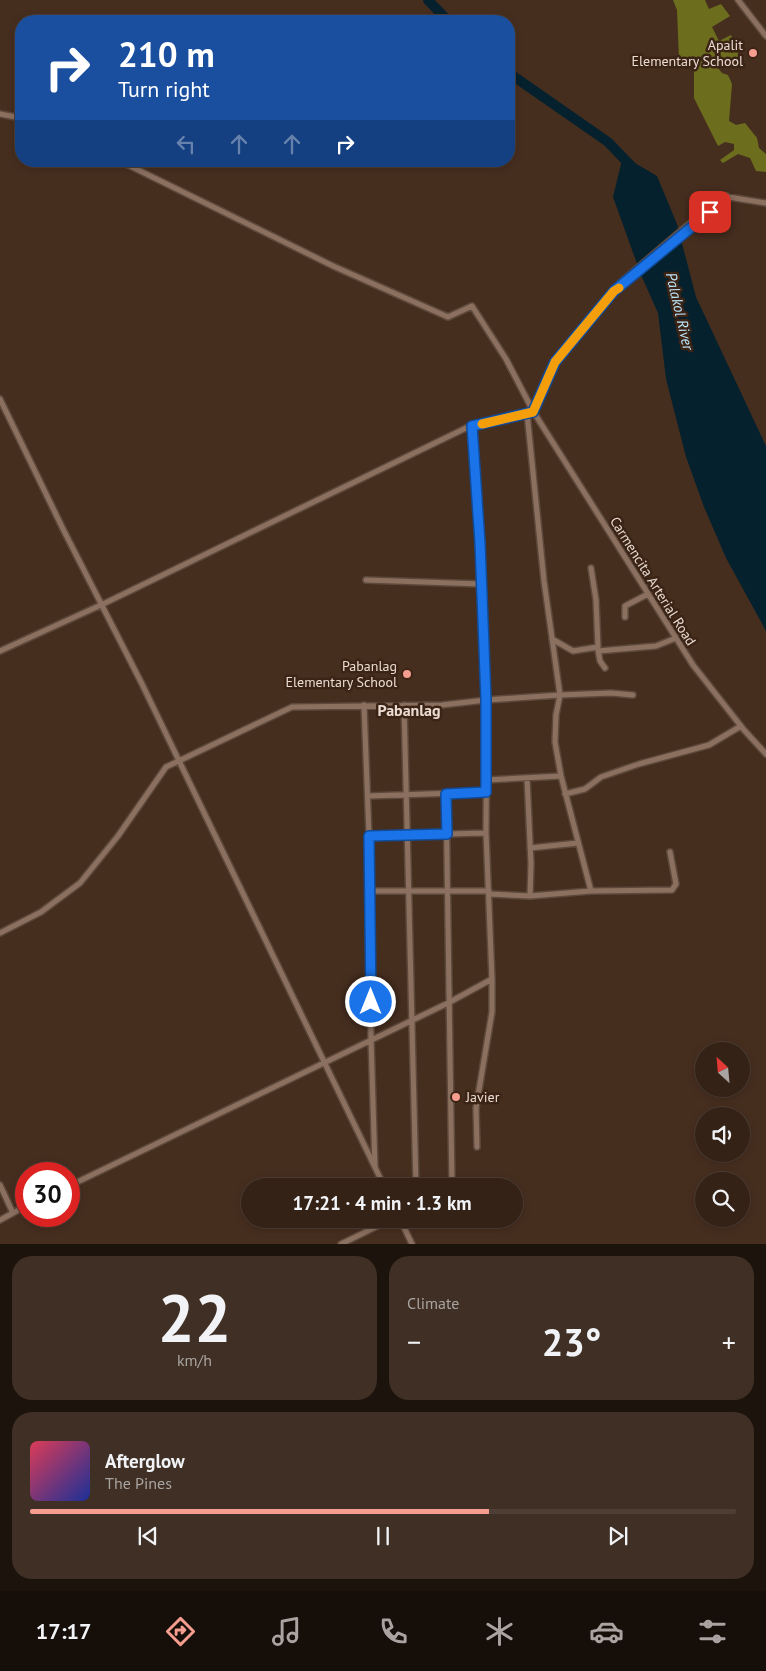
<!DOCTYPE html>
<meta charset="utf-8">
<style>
body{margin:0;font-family:"PT Sans",sans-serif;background:#3f2f24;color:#f1f3f6;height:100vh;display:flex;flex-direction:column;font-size:19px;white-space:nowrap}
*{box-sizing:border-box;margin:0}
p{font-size:16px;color:#a9a4a1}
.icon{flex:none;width:28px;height:28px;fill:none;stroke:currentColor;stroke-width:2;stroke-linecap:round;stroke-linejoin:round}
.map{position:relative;height:1244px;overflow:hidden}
.panel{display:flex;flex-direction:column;gap:12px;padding:12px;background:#1d130d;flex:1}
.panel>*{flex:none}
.banner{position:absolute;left:15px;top:15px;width:500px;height:152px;border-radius:20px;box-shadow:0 2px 8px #0003,0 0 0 1px #4e3f36;background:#1a4fa0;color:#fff;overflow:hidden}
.needle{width:32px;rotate:334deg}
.tools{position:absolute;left:695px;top:1042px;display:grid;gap:10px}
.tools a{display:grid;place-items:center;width:55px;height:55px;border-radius:50%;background:#342217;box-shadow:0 2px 8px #0003,0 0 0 1px #4e3f36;font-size:25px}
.speed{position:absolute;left:15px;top:1162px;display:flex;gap:10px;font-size:25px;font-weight:700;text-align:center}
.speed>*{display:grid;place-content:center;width:65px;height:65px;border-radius:50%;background:#342217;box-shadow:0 2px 8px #0003,0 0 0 1px #4e3f36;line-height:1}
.speed .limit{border:8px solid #d22;background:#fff;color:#111}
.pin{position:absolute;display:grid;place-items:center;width:42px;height:42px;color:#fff;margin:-21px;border-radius:10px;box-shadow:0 2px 8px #0006}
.me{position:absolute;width:55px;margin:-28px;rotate:0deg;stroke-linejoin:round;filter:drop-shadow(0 0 4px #0008)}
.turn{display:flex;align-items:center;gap:18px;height:105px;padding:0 20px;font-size:22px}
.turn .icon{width:65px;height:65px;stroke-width:2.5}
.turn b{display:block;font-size:35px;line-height:42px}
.lanes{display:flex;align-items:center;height:48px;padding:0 20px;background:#0003;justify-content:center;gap:25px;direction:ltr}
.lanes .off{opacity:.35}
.big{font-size:38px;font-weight:700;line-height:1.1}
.panel .widget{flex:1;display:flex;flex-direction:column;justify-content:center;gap:8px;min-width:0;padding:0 18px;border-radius:20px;background:#3f2f24}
.panel .dial{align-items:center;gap:0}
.dial b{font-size:65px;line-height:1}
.song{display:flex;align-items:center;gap:15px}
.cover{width:60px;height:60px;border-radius:8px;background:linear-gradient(135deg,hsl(350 70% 55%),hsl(230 70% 35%))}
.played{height:5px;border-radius:2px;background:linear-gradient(90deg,#f59d8e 65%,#4e3f36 65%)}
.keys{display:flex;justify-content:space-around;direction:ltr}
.heat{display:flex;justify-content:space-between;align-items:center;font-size:28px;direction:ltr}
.panel .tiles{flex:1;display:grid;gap:12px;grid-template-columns:1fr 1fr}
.widget:last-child{grid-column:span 2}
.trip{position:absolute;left:241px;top:1178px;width:282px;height:50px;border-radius:25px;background:#342217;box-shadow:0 2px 8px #0003,0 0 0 1px #4e3f36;font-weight:700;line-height:50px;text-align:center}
.menu{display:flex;height:80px;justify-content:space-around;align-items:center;background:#150e09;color:#a9a4a1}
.menu .icon{width:35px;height:35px}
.menu .active{color:#f59d8e}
.menu b{font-size:22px;color:#f1f3f6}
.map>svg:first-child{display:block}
.forest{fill:#6c6e1d}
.water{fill:#05212d}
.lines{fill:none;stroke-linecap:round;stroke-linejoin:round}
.river{stroke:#05212d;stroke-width:10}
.street-casing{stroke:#5d493c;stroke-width:8}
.street{stroke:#8c705f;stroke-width:5}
.route-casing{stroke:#114b97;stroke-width:12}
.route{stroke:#1a73e8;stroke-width:9}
.slow{stroke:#f59e0b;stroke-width:9}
.poi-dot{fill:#f59d8e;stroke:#3b2415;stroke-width:2}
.labels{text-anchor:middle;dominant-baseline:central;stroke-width:5;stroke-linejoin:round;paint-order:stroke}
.poi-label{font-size:14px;fill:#ebdbd2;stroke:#3b2415;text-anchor:end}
.street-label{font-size:14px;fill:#ebdbd2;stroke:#3b2415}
.water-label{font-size:15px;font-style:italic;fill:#bae4f9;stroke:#3b2415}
.quarter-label{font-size:16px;font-weight:bold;fill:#ebdbd2;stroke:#3b2415}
</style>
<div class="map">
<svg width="766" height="1244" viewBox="0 0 766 1244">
<rect width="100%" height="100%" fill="#462e1f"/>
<path class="forest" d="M673,0H705L709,9L721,4L730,16L712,27L719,41L731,35L734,42L729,45L731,53L737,51L739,57L718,68L722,73L728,75L732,84L729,121L736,125L745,123L757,138L759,148L766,154V172L756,171L750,158L738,154L723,163L720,160L734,150V144L725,142L718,146L694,98V61L679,59L677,10Z"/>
<path class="water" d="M623,156L657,176L677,224L696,297L766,446V631L726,558L704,507L686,457L666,379L658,313L641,275L613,197Z"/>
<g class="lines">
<path class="river" d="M428,0L448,21
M509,73L608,142L631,166"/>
<defs>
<path id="street" d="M738,0L766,36
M0,114L21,118
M120,161L333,266L448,317L472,306L506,359L533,411L693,665L744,730L766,754
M617,289L725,200L727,196
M0,399L64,531L142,684L384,1186
M533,411L555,362L620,283L722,196L766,203
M527,413L544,581L560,695L556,715L555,742L561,776L591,891
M473,426L481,543L487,704L486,833L492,979V1012L476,1108L477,1147
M366,580L481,584
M625,617V606L648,594
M552,639L573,651L598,647L596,600L591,568
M598,650L600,661L605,668
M0,651L101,605L468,427L533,411
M598,651L656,646L676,638
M364,705L369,836L371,1039L375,1167
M404,705L416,1186
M527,778L531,864L530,896
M486,780L561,776
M446,794L452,1186
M565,794L585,789L601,777L639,764L709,745L741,726
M368,796L486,792
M369,836L486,833
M530,848L578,843
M370,891H489
M489,894L530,896L591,891L672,890L676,884L670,852
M0,933L41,912L80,883L118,836L166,767L292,707L442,705L486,700L560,695L611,693L633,695
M0,1185L13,1213
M69,1186L448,1003L492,979
M400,1219L412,1244
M0,1220L26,1206
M341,1244L392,1219"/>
</defs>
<use href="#street" class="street-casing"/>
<use href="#street" class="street"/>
</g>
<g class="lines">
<defs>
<path id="route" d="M371,1002L369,836L447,834L446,794L486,792V700L480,543L472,426L533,412L555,362L614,291L710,212"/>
</defs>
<use href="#route" class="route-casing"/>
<use href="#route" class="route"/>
<path class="slow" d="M482,424L533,412L555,362L614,291L619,288"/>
</g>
<g class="poi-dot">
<circle cx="753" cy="53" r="5"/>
<circle cx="407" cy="674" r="5"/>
<circle cx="456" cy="1097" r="5"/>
</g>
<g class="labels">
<g class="poi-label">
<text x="743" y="45">Apalit<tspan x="743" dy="16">Elementary School</tspan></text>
<text x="397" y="666">Pabanlag<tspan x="397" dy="16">Elementary School</tspan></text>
<text x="466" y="1097" text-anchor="start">Javier</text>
</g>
<g class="street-label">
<text transform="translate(653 581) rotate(58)">Carmencita Arterial Road</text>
</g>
<g class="water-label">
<text transform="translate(680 311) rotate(77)">Palakol River</text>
</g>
<g class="quarter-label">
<text x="409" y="710">Pabanlag</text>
</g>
</g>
</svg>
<div class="tools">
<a><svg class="needle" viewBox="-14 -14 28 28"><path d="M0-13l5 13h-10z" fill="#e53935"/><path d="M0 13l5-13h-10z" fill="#a9a4a1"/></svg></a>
<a><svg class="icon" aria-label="sound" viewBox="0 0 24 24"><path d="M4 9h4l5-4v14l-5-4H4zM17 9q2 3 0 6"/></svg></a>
<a><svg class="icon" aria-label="search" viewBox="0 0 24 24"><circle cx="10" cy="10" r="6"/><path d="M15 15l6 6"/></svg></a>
</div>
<div class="speed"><div class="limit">30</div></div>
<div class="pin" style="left:710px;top:212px;background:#d93025"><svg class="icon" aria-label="arrive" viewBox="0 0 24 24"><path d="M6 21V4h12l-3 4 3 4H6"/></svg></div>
<svg class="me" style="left:371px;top:1002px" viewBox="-20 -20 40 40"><circle r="17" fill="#1a73e8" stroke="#fff" stroke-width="3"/><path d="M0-11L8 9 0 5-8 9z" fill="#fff"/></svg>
<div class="trip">17:21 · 4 min · 1.3 km</div>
<div class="banner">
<div class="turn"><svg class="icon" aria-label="right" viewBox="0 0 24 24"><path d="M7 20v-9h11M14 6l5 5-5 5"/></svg><div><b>210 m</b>Turn right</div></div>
<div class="lanes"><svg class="icon off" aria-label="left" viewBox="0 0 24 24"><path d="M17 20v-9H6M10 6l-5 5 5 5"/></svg><svg class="icon off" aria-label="ahead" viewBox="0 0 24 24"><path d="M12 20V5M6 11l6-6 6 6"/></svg><svg class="icon off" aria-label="ahead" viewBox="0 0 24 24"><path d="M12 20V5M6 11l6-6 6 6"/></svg><svg class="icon" aria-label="right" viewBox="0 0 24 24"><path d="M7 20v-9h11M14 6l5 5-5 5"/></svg></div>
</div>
</div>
<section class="panel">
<div class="tiles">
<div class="widget dial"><b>22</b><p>km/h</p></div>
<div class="widget"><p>Climate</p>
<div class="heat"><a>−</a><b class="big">23°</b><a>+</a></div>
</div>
<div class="widget">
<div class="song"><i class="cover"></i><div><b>Afterglow</b><p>The Pines</p></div></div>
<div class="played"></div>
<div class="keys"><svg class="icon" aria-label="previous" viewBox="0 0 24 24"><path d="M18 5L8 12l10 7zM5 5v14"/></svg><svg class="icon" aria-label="pause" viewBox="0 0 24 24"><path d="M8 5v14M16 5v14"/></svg><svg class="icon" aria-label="next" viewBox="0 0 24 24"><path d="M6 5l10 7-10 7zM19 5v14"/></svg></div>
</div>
</div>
</section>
<nav class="menu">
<b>17:17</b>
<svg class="icon active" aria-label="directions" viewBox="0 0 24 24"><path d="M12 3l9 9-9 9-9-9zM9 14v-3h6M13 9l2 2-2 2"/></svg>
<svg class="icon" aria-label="music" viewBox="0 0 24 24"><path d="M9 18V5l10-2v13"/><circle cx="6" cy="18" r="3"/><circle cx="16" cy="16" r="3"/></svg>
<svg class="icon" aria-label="phone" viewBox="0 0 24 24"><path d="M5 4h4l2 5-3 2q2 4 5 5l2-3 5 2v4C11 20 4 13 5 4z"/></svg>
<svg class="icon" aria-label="climate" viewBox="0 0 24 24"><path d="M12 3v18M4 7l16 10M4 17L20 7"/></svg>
<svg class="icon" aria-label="car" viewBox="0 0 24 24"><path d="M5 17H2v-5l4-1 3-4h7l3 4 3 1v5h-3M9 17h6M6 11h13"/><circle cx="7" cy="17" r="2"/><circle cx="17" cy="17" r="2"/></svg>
<svg class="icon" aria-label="filters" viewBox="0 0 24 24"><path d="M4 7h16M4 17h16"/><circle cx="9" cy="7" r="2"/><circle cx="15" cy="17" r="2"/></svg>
</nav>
